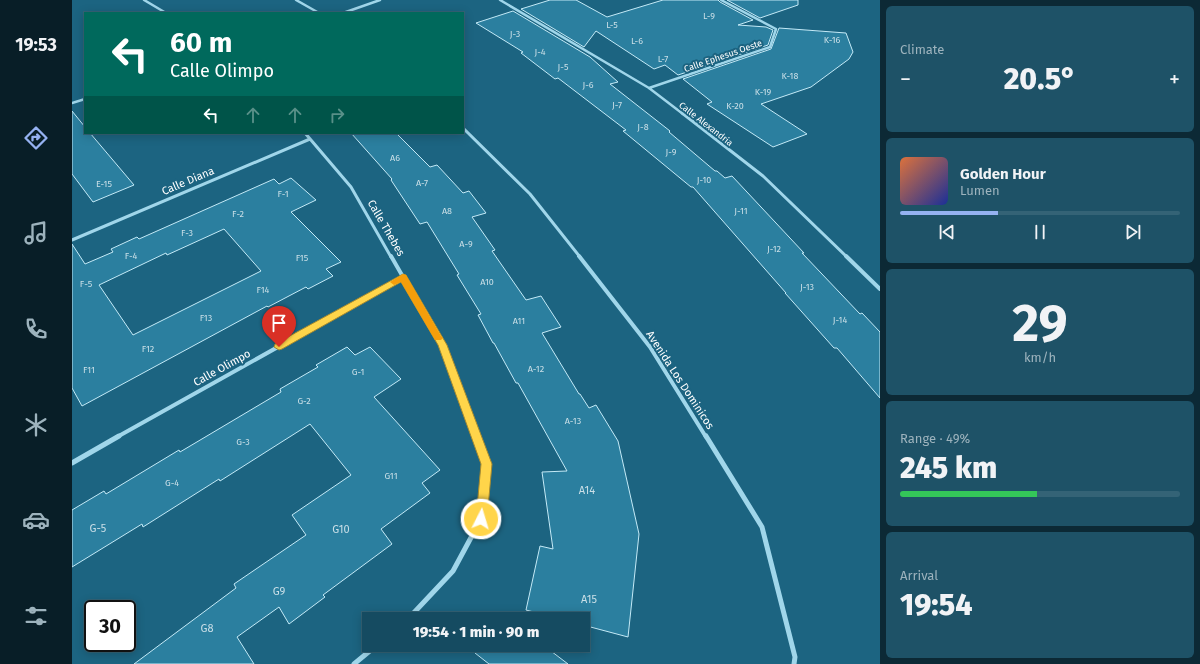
<!DOCTYPE html>
<meta charset="utf-8">
<style>
body{margin:0;font-family:"Fira Sans",sans-serif;background:#1e5267;color:#f1f3f6;height:100vh;display:flex;flex-direction:column;font-size:15px;white-space:nowrap}
*{box-sizing:border-box;margin:0}
p{font-size:13px;color:#9db3bd}
.icon{flex:none;width:22px;height:22px;fill:none;stroke:currentColor;stroke-width:2;stroke-linecap:round;stroke-linejoin:round}
.map{position:relative;flex:1;overflow:hidden}
.panel{display:flex;flex-direction:column;gap:6px;padding:6px;background:#0c2935;width:320px}
.panel>*{flex:none}
.banner{position:absolute;left:12px;top:12px;width:380px;height:122px;border-radius:0px;box-shadow:0 2px 10px #0003,0 0 0 1px #346376;background:#00695c;color:#fff;overflow:hidden}
.speed{position:absolute;left:12px;top:600px;display:flex;gap:8px;font-size:20px;font-weight:700;text-align:center}
.speed>*{display:grid;place-content:center;width:52px;height:52px;border-radius:50%;background:#154b61;box-shadow:0 2px 10px #0003,0 0 0 1px #346376;line-height:1}
.speed .limit{border:2px solid #111;border-radius:6px;background:#fff;color:#111}
.pin{position:absolute;display:grid;place-items:center;width:34px;height:34px;color:#fff;margin:-41px -17px;border-radius:50% 50% 50% 0;rotate:-45deg;box-shadow:0 0 4px #0007}
.pin .icon{rotate:45deg}
.me{position:absolute;width:44px;margin:-22px;rotate:5deg;stroke-linejoin:round;filter:drop-shadow(0 0 3px #0008)}
.turn{display:flex;align-items:center;gap:14px;height:84px;padding:0 20px;font-size:18px}
.turn .icon{width:52px;height:52px;stroke-width:2.5}
.turn b{display:block;font-size:28px;line-height:34px}
.lanes{display:flex;align-items:center;height:38px;padding:0 20px;background:#0003;justify-content:center;gap:20px;direction:ltr}
.lanes .off{opacity:.35}
.big{font-size:30px;font-weight:800;line-height:1.1}
.panel .widget{flex:1;display:flex;flex-direction:column;justify-content:center;gap:6px;min-width:0;padding:0 14px;border-radius:6px;background:#1e5267}
.panel .dial{align-items:center;gap:0}
.dial b{font-size:52px;line-height:1}
.song{display:flex;align-items:center;gap:12px}
.cover{width:48px;height:48px;border-radius:6px;background:linear-gradient(135deg,hsl(20 70% 55%),hsl(230 70% 35%))}
.played{height:4px;border-radius:2px;background:linear-gradient(90deg,#95b2f1 35%,#346376 35%)}
.keys{display:flex;justify-content:space-around;direction:ltr}
.heat{display:flex;justify-content:space-between;align-items:center;font-size:22px;direction:ltr}
.charge{height:6px;border-radius:3px;background:linear-gradient(90deg,#34c759 49%,#346376 0)}
.trip{position:absolute;left:290px;top:612px;width:228px;height:40px;border-radius:0px;background:#154b61;box-shadow:0 2px 10px #0003,0 0 0 1px #346376;font-weight:800;line-height:40px;text-align:center}
main{display:flex;flex:1;min-height:0}
.menu{display:flex;flex-direction:column;width:72px;justify-content:space-around;align-items:center;background:#081e27;color:#9db3bd}
.menu .icon{width:28px;height:28px}
.menu .selected{color:#95b2f1}
.menu b{font-size:18px;color:#f1f3f6}
.map>svg:first-child{display:block}
.building{fill:#2b7f9f;stroke:#c4eaf7;fill-rule:evenodd}
.lines{fill:none;stroke-linecap:round;stroke-linejoin:round}
.street-far3{stroke:#a0d6ea;stroke-width:2.5}
.street-far2{stroke:#a0d6ea;stroke-width:3}
.street-far1{stroke:#a0d6ea;stroke-width:4}
.street{stroke:#a0d6ea;stroke-width:5}
.route{fill:#ffd54a;stroke:#a68a30}
.slow{fill:#f59e0b}
.labels{text-anchor:middle;dominant-baseline:central;stroke-width:4;stroke-linejoin:round;paint-order:stroke}
.number-label{font-size:9px;fill:#cadfe7}
.far-street-label{font-size:9px;fill:#fff;stroke:#1c6481}
.street-label{font-size:11px;fill:#fff;stroke:#1c6481}
.near-number-label{font-size:11px;fill:#cadfe7}
</style>
<main>
<nav class="menu">
<b>19:53</b>
<svg class="icon selected" aria-label="directions" viewBox="0 0 24 24"><path d="M12 3l9 9-9 9-9-9zM9 14v-3h6M13 9l2 2-2 2"/></svg>
<svg class="icon" aria-label="music" viewBox="0 0 24 24"><path d="M9 18V5l10-2v13"/><circle cx="6" cy="18" r="3"/><circle cx="16" cy="16" r="3"/></svg>
<svg class="icon" aria-label="phone" viewBox="0 0 24 24"><path d="M5 4h4l2 5-3 2q2 4 5 5l2-3 5 2v4C11 20 4 13 5 4z"/></svg>
<svg class="icon" aria-label="climate" viewBox="0 0 24 24"><path d="M12 3v18M4 7l16 10M4 17L20 7"/></svg>
<svg class="icon" aria-label="car" viewBox="0 0 24 24"><path d="M5 17H2v-5l4-1 3-4h7l3 4 3 1v5h-3M9 17h6M6 11h13"/><circle cx="7" cy="17" r="2"/><circle cx="17" cy="17" r="2"/></svg>
<svg class="icon" aria-label="filters" viewBox="0 0 24 24"><path d="M4 7h16M4 17h16"/><circle cx="9" cy="7" r="2"/><circle cx="15" cy="17" r="2"/></svg>
</nav>
<div class="map">
<svg width="808" height="664" viewBox="0 0 808 664">
<rect width="100%" height="100%" fill="#1c6481"/>
<path class="building" d="M478,0H504L535,17L591,0H646L648,2L681,20L666,25L694,27L701,30L696,45L606,75L593,65L582,69L524,31L512,47L449,9Z
M655,0H726V5L688,18Z
M441,11L518,57L546,82L538,84L598,131L597,132L643,171H645L653,178L660,176L732,253H730L788,314L790,313L808,332V398L765,348H762L713,293H714L621,187H619L551,131L554,130L486,78L483,79L449,53L451,52L404,23Z
M707,28L774,33L781,52L777,59L739,87L689,104L735,134L701,147L635,104L640,102L611,79L699,49Z
M0,111L13,127V133H18L62,185L21,202L0,174Z
M279,133H324L358,167L365,165L391,193L397,191L414,213L400,217L423,250L420,251L454,300L469,296L489,327L470,333L507,394H508L517,408L524,405L546,441L567,534L556,637L511,625V619H489L454,610L468,546L481,549L470,472L495,471L446,383H444L422,343H421L406,315L409,314L385,275L387,274L355,222L348,224L319,180L320,179Z
M219,178L244,200L219,212L269,262L254,269L261,276L236,289L234,287L196,307L195,306L10,406L0,388V244L13,264L41,252L39,249L65,237L67,239L202,179L207,184ZM152,229L189,271L61,335L27,285L94,253L95,255Z
M275,347L283,355L298,347L329,379L302,397L368,470L350,483L358,493L309,529L320,544L251,595L253,597L217,624L207,607L165,637L182,664H62L164,588L162,584L234,535L220,515L279,475L238,424L148,481L147,479L71,527L70,524L0,567V510L32,491L34,494L107,450L108,452L209,392L208,389L246,367L244,365Z
M409,645H471L496,664H417L403,653Z"/>
<g class="lines">
<path class="street-far3" d="M72,0L94,13
M224,0L247,13
M428,0L577,88L611,114
M271,13L308,0
M577,88L698,47L704,29L649,0
M0,103L13,99"/>
<path class="street-far2" d="M610,113L691,176L775,257
M391,128L458,194L508,257
M233,133L279,187L319,257
M0,240L238,139"/>
<path class="street-far1" d="M319,256L370,345L405,437
M507,256L578,347L634,437
M774,256L808,289
M45,437L331,277"/>
<path class="street" d="M634,436L690,527L723,657L722,664
M0,463L47,436
M336,619L381,571L409,519L415,464L405,436
M282,664L305,645"/>
</g>
<path class="route" d="M331,274L334,275L375,345L420,464L415,519L413,523L409,525L405,523L404,519L409,464L366,345L329,282L210,349L207,350L202,347L203,344Z"/>
<path class="slow" d="M331,274L334,275L369,336L371,338L369,340H363L329,282L322,285L318,282Z"/>
<g class="labels">
<g class="number-label">
<text x="637" y="16">L-9</text>
<text x="540" y="25">L-5</text>
<text x="443" y="34">J-3</text>
<text x="760" y="40">K-16</text>
<text x="565" y="41">L-6</text>
<text x="468" y="52">J-4</text>
<text x="591" y="59">L-7</text>
<text x="491" y="67">J-5</text>
<text x="718" y="76">K-18</text>
<text x="516" y="85">J-6</text>
<text x="691" y="92">K-19</text>
<text x="545" y="105">J-7</text>
<text x="663" y="106">K-20</text>
<text x="571" y="127">J-8</text>
<text x="599" y="152">J-9</text>
<text x="323" y="158">A6</text>
<text x="632" y="180">J-10</text>
<text x="350" y="183">A-7</text>
<text x="32" y="184">E-15</text>
<text x="211" y="194">F-1</text>
<text x="375" y="211">A8</text>
<text x="669" y="211">J-11</text>
<text x="166" y="214">F-2</text>
<text x="115" y="233">F-3</text>
<text x="394" y="244">A-9</text>
<text x="702" y="249">J-12</text>
<text x="59" y="256">F-4</text>
<text x="230" y="258">F15</text>
<text x="415" y="282">A10</text>
<text x="14" y="284">F-5</text>
<text x="735" y="287">J-13</text>
<text x="191" y="290">F14</text>
<text x="134" y="318">F13</text>
<text x="768" y="320">J-14</text>
<text x="447" y="321">A11</text>
<text x="76" y="349">F12</text>
<text x="464" y="369">A-12</text>
<text x="17" y="370">F11</text>
<text x="286" y="372">G-1</text>
<text x="232" y="401">G-2</text>
<text x="501" y="421">A-13</text>
<text x="171" y="442">G-3</text>
<text x="319" y="476">G11</text>
<text x="100" y="483">G-4</text>
</g>
<g class="far-street-label">
<text transform="translate(651 56) rotate(-19)">Calle Ephesus Oeste</text>
<text transform="translate(634 124) rotate(38)">Calle Alexandria</text>
</g>
<g class="street-label">
<text transform="translate(116 181) rotate(-23)">Calle Diana</text>
<text transform="translate(314 228) rotate(60)">Calle Thebes</text>
<text transform="translate(150 368) rotate(-29)">Calle Olimpo</text>
<text transform="translate(608 380) rotate(57)">Avenida Los Dominicos</text>
</g>
<g class="near-number-label">
<text x="515" y="490">A14</text>
<text x="26" y="528">G-5</text>
<text x="269" y="529">G10</text>
<text x="207" y="591">G9</text>
<text x="517" y="599">A15</text>
<text x="135" y="628">G8</text>
</g>
</g>
</svg>
<div class="speed"><div class="limit">30</div></div>
<div class="pin" style="left:207px;top:347px;background:#d93025"><svg class="icon" aria-label="arrive" viewBox="0 0 24 24"><path d="M6 21V4h12l-3 4 3 4H6"/></svg></div>
<svg class="me" style="left:409px;top:519px" viewBox="-20 -20 40 40"><circle r="17" fill="#ffd54a" stroke="#fff" stroke-width="3"/><path d="M0-11L8 9 0 5-8 9z" fill="#fff"/></svg>
<div class="trip">19:54 · 1 min · 90 m</div>
<div class="banner">
<div class="turn"><svg class="icon" aria-label="left" viewBox="0 0 24 24"><path d="M17 20v-9H6M10 6l-5 5 5 5"/></svg><div><b>60 m</b>Calle Olimpo</div></div>
<div class="lanes"><svg class="icon" aria-label="left" viewBox="0 0 24 24"><path d="M17 20v-9H6M10 6l-5 5 5 5"/></svg><svg class="icon off" aria-label="ahead" viewBox="0 0 24 24"><path d="M12 20V5M6 11l6-6 6 6"/></svg><svg class="icon off" aria-label="ahead" viewBox="0 0 24 24"><path d="M12 20V5M6 11l6-6 6 6"/></svg><svg class="icon off" aria-label="right" viewBox="0 0 24 24"><path d="M7 20v-9h11M14 6l5 5-5 5"/></svg></div>
</div>
</div>
<section class="panel">
<div class="widget"><p>Climate</p>
<div class="heat"><a>−</a><b class="big">20.5°</b><a>+</a></div>
</div>
<div class="widget">
<div class="song"><i class="cover"></i><div><b>Golden Hour</b><p>Lumen</p></div></div>
<div class="played"></div>
<div class="keys"><svg class="icon" aria-label="previous" viewBox="0 0 24 24"><path d="M18 5L8 12l10 7zM5 5v14"/></svg><svg class="icon" aria-label="pause" viewBox="0 0 24 24"><path d="M8 5v14M16 5v14"/></svg><svg class="icon" aria-label="next" viewBox="0 0 24 24"><path d="M6 5l10 7-10 7zM19 5v14"/></svg></div>
</div>
<div class="widget dial"><b>29</b><p>km/h</p></div>
<div class="widget"><p>Range · 49%</p><b class="big">245 km</b><div class="charge"></div></div>
<div class="widget"><p>Arrival</p><b class="big">19:54</b></div>
</section>
</main>
